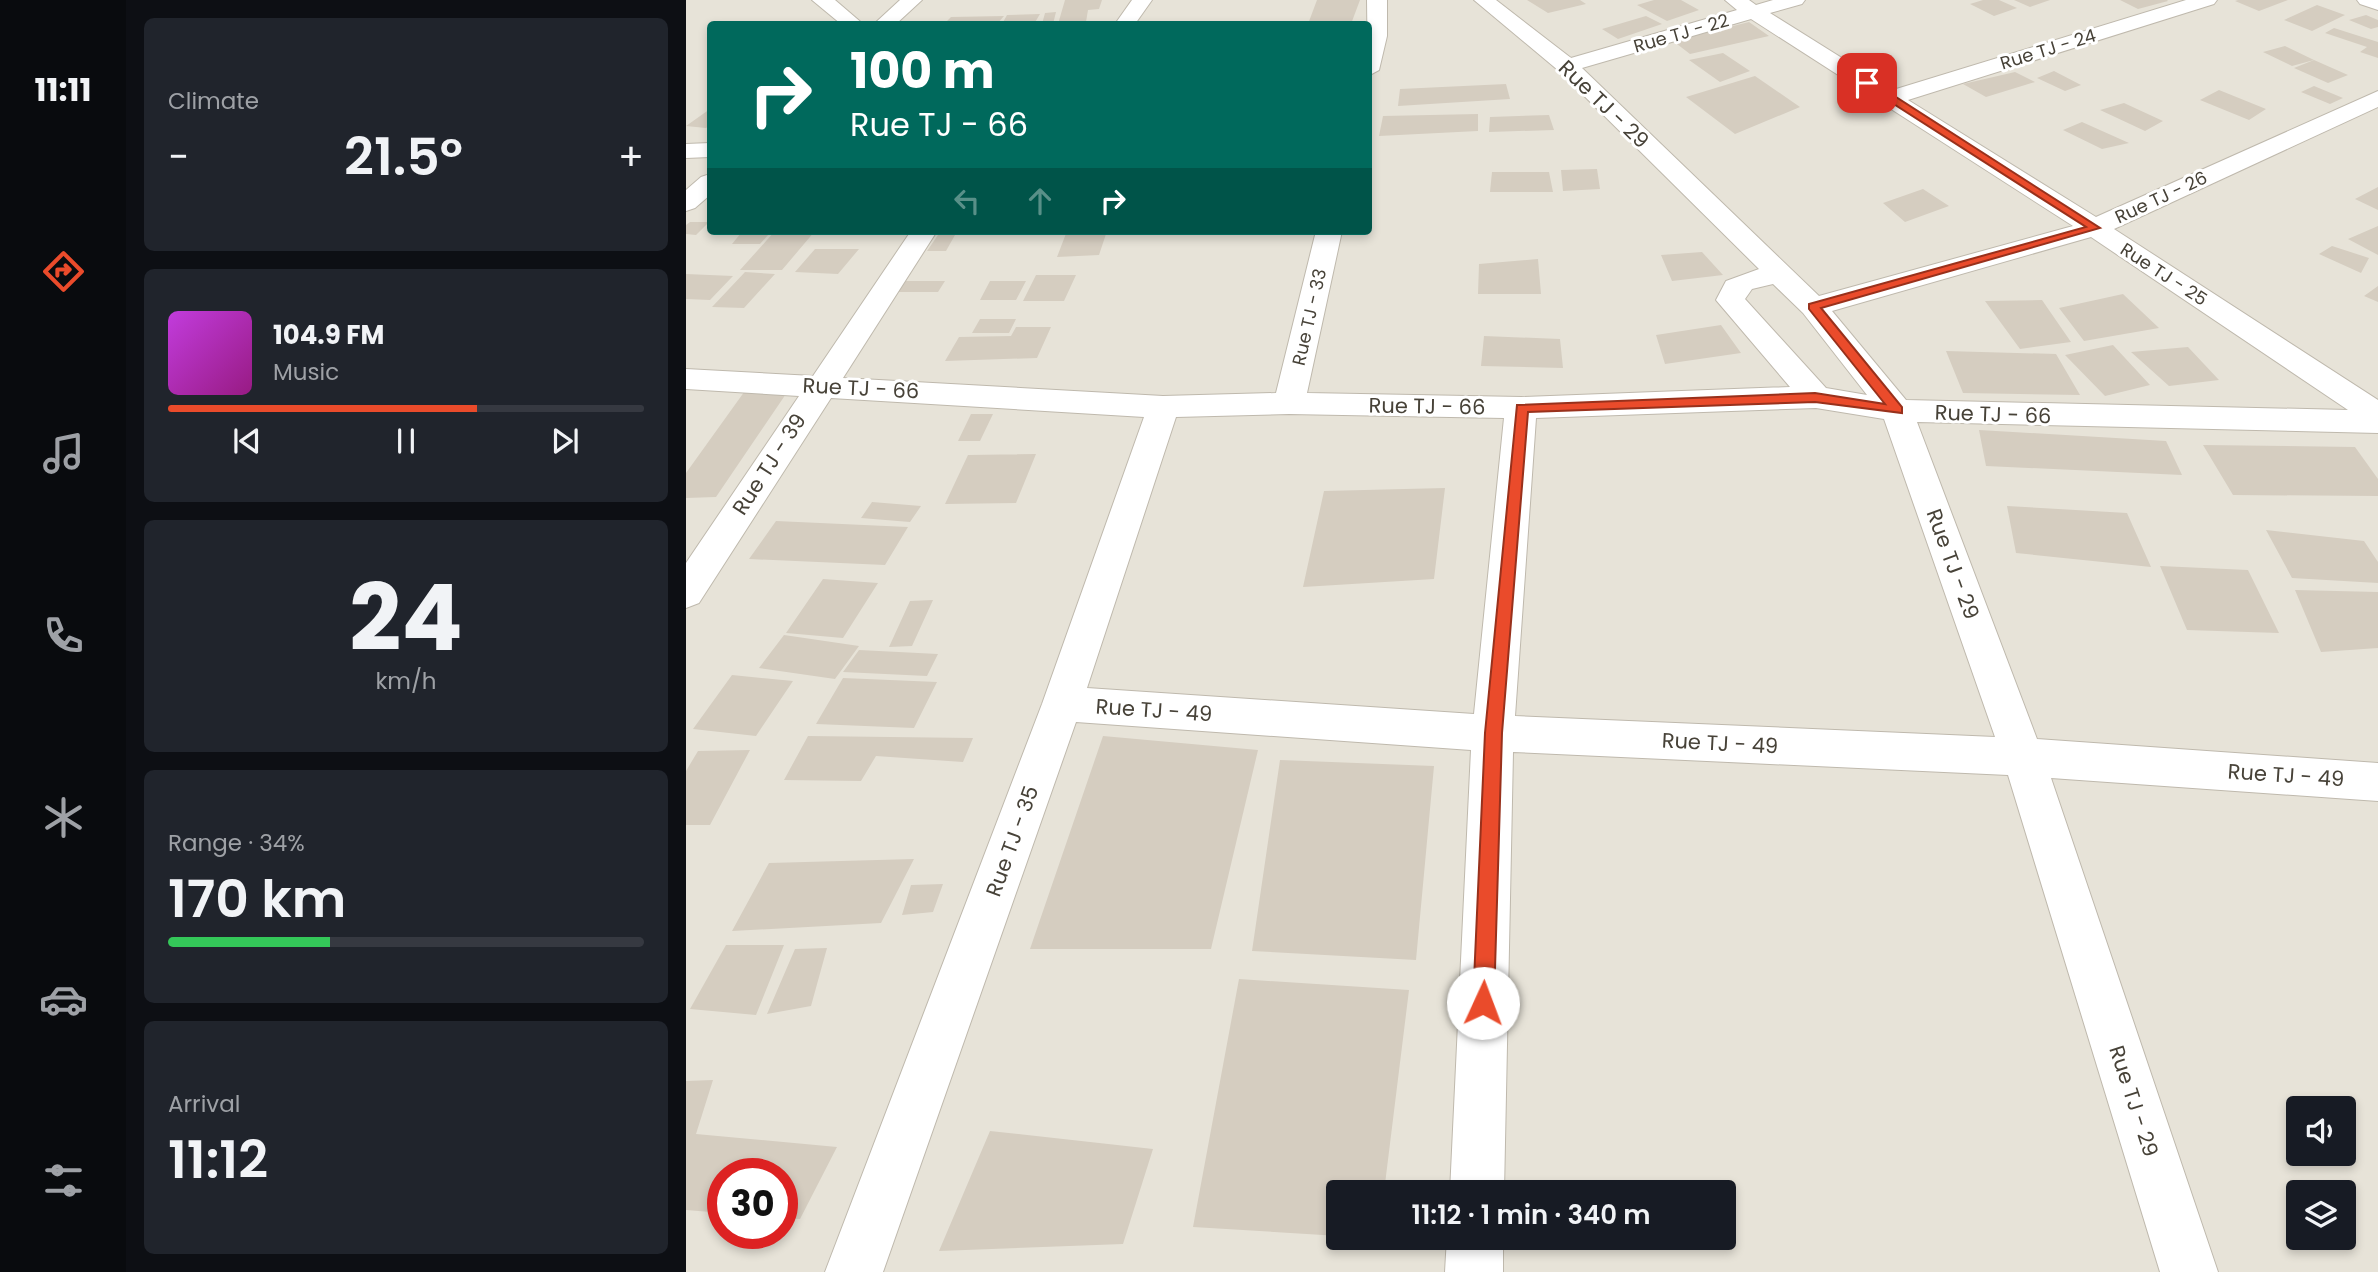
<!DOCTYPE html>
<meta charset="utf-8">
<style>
body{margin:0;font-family:Poppins,sans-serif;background:#20242c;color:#f1f3f6;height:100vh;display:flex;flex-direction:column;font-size:26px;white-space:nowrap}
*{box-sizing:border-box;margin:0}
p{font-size:23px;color:#9ea1a6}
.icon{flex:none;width:38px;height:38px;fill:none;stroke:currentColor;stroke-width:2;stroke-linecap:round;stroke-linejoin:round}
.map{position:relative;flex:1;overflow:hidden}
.side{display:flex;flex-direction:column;gap:18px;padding:18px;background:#0d0f14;width:560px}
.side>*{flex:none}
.hud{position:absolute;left:21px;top:21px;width:665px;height:214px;border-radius:7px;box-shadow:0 4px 10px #0003;background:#00695c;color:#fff;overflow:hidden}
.controls{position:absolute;left:1600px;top:1096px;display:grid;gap:14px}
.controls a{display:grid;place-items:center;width:70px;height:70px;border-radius:7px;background:#171b24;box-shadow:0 4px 10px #0003;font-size:35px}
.speed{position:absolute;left:21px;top:1158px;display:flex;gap:14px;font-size:35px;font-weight:700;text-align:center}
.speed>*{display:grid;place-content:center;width:91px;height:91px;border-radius:50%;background:#171b24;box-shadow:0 4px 10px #0003;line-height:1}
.speed .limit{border:10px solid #d22;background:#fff;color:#111}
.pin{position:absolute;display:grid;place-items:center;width:60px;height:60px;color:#fff;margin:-30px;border-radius:14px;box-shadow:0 4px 10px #0006}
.me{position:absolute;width:77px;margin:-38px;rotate:2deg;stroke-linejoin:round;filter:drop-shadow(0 0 5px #0008)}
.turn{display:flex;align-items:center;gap:24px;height:147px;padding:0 28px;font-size:32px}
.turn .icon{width:91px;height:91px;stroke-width:2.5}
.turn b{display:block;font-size:49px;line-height:60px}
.lanes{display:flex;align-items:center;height:66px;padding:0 28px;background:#0003;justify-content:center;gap:35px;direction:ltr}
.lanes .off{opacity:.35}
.big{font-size:52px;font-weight:600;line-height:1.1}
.side .card{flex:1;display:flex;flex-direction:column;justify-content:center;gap:10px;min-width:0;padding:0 24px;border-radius:10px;background:#20242c}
.side .dial{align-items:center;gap:0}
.dial b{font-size:91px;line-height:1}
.song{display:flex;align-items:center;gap:21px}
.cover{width:84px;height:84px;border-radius:10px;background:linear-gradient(135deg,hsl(290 70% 55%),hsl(310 70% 35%))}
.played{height:7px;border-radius:4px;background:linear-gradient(90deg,#ea4b2b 65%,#363941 65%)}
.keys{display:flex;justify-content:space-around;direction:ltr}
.heat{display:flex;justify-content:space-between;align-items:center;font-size:38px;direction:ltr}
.charge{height:10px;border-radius:5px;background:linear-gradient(90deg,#34c759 34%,#363941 0)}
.trip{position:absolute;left:640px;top:1180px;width:410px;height:70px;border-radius:7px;background:#171b24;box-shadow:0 4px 10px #0003;font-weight:600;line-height:70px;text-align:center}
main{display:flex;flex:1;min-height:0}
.dock{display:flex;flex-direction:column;width:126px;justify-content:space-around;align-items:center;background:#090b0e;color:#9ea1a6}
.dock .icon{width:49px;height:49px}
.dock .current{color:#ea4b2b}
.dock b{font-size:32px;color:#f1f3f6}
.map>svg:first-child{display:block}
.residential{fill:#e7e3d8;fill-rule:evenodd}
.building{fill:#d5cdc0}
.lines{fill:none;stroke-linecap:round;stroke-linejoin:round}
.minor-casing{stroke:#bfb9ad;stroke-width:2}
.minor{fill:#fff;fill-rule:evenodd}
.route{fill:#ea4b2b;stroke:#98311c;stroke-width:2}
.labels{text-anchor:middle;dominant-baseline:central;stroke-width:6;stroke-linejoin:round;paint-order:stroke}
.far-street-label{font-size:18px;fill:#474238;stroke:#fff}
.street-label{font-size:21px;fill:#474238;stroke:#fff}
</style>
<main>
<nav class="dock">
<b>11:11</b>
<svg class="icon current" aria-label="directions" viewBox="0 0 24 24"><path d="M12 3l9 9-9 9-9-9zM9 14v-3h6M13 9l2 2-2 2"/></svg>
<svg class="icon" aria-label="music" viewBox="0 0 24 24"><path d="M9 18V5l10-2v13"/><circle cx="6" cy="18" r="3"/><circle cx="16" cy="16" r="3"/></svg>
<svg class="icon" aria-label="phone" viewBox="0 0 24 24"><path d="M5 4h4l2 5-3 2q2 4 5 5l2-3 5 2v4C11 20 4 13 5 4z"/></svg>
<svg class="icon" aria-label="climate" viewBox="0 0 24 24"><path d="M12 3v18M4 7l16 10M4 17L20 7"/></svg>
<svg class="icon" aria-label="car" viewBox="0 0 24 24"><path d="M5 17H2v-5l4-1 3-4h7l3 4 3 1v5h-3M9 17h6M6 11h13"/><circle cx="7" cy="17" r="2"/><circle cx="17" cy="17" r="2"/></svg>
<svg class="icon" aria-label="filters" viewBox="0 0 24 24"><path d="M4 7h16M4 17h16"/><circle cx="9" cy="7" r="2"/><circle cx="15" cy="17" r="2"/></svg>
</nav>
<section class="side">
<div class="card"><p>Climate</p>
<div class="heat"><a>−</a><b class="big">21.5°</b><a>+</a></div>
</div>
<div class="card">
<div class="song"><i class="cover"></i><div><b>104.9 FM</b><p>Music</p></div></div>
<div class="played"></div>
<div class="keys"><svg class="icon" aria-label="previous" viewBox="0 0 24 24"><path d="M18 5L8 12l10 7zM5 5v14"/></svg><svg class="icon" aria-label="pause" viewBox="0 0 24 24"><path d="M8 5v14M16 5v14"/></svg><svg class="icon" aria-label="next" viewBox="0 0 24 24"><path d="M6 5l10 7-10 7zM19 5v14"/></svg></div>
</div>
<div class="card dial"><b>24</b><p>km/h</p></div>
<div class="card"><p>Range · 34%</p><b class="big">170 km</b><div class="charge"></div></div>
<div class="card"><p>Arrival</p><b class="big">11:12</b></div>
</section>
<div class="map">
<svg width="1692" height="1272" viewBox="0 0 1692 1272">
<rect width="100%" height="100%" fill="#f4f1ea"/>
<path class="residential" d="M0,0H1692V1272H0ZM24,24H682V231H24ZM1612,1108H1657V1153H1612ZM37,1174H96V1234H37ZM653,1192H1038V1237H653ZM1612,1192H1657V1237H1612Z"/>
<path class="building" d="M379,0H416L413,9L402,10L400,22L372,24Z
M631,0H674L665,24H622Z
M841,0H894L900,4L862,13Z
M968,0H995L1013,10L981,21L951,5Z
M1297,0H1313L1331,8L1308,16L1284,4Z
M1328,0H1364L1344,7Z
M1434,0H1481L1482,1L1452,9Z
M1552,0H1602L1573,11L1549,1Z
M1631,5L1659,15L1626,31L1598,20Z
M370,12L367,24H356L359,13Z
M354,14L348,24H316L321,15Z
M1680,15L1692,20V27L1685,29L1663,20Z
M318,16L311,24H258L265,17Z
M960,16L976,24L932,39L916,29Z
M1063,22L1083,36L1004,54L987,41Z
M1648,28L1692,42V58L1674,52L1681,47L1639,33Z
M1599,46L1628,60L1606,66L1577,52Z
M1037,53L1064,71L1034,82L1003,60Z
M1628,60L1662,75L1642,83L1608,68Z
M1368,71L1395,85L1379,91L1351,78Z
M1329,72L1349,82L1300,97L1277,84Z
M1069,76L1114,107L1049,134L1000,97Z
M820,84L824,99L712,106L714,89Z
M1628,86L1657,98L1644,104L1615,92Z
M1533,90L1580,109L1563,120L1514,100Z
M1438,103L1477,121L1459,131L1414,110Z
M24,109V125L20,128L0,126Z
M792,114V131L693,136L697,116Z
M863,115L868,130L803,132L804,117Z
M1396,122L1443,143L1416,149L1377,130Z
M911,169L914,189L877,191L875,170Z
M806,172H863L867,192H804Z
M1692,187V210L1669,199Z
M1237,189L1263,206L1219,222L1197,203Z
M4,222H23L10,235L0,234V225Z
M1692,226V255L1662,239Z
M89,231H129L96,270H54Z
M381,231H421L413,255L371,257Z
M55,233L83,234L74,244H46Z
M252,235H269L260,251H241Z
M1646,246L1683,258L1675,273L1633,254Z
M129,249H173L152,274L109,272Z
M1016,252L1037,275L986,281L975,255Z
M852,259L855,294H792L793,264Z
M59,272L89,274L58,308L26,307Z
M0,274L47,276L24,300L0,299Z
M350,275H390L378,301H337Z
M218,281H259L252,292H211Z
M304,281H340L330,300H294Z
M1692,286V302L1678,296Z
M1437,294L1473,328L1398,341L1373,308Z
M1356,300L1385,342L1334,349L1299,301Z
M294,319H330L323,333H286Z
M1035,325L1055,353L979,364L970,335Z
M330,327H365L351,358L259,361L273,337L325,336Z
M798,336L874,339L877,368L795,366Z
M1427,345L1464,385L1419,396L1379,355Z
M1502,347L1533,380L1483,386L1445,352Z
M1260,351L1370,354L1394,395L1277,393Z
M61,388H104L30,497L0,498V473Z
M285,414H307L294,441H272Z
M1293,430L1480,441L1496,475L1300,466Z
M1517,445L1669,447L1692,479V496L1547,495Z
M350,454L330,503L259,504L282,455Z
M759,488L748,579L617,587L638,491Z
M186,502L235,506L224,522L175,518Z
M1321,506L1441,513L1465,567L1330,553Z
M90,521L222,527L199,565L63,559Z
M1580,530L1678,541L1692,562V583L1606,578Z
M1474,566L1562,570L1593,633L1501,630Z
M137,579L192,583L157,638L100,633Z
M1609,590L1692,592V648L1635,652Z
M247,600L226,646L203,647L224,601Z
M98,635L173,646L149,679L73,668Z
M173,650L252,654L241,676L157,672Z
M46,675L107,681L70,736L7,729Z
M157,678L251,682L228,728L130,724Z
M122,736L287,738L277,762L190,756L175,781L98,780Z
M417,736L572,750L525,949H344Z
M64,750L24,825H0V771L12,751Z
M594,760L748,766L730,960L566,951Z
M228,859L195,923L46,931L83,863Z
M257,884L247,912L216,915L225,885Z
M40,945H98L70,1015L4,1009Z
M141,948L125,1006L81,1014L109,949Z
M553,979L723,990L698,1192H653V1236L507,1227Z
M27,1080L10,1134L151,1147L114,1219L96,1218V1174H37V1213L0,1210V1081Z
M304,1131L467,1149L437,1244L253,1251Z"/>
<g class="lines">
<defs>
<path id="minor" d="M126,0H149L177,24H155Z
M214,0H236L210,24H188Z
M446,0H466L449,24H429Z
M681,0H701V36L693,70L682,76Z
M788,0H810L885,58L1051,10L1039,0H1063L1070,5L1087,0H1119L1116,4L1084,13L1207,90L1500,0H1531L1528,4L1222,100L1410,217L1692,91V107L1428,229L1692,400V433L1231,422L1351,739L1692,763V801L1365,778L1532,1272H1474L1322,775L827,752L818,1192H764L785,750L390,722L197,1272H139L356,704L458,417L145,398L13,603L0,608V563L113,396L0,389V369L127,376L225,231H251L157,378L477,396L590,393L630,231H656L621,393L835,397L1104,387L1030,300L1040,281L1073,269L873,71ZM1065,19L1387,226L1133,296L896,68ZM1405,237L1662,410L1220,400L1146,311ZM1087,284L1117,313L1181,395L1140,388L1059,299L1066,289ZM1130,408L1198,419L1309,737L829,716L850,418ZM603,414L818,418L788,714L401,688L490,417Z
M1671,0H1692V10L1674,4Z
M24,143V157L0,158V144Z
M24,174V195L9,208L0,211V190L15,177Z
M761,1237H817V1272H759Z"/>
</defs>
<use href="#minor" class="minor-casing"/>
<use href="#minor" class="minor"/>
</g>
<path class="route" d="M1178,81H1185L1414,228L1135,308L1216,407V413L1129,402L842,412L816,733L808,1003L805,1010L797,1013L790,1010L787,1003L799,733L831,405L1129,393L1199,404L1123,309V304L1400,227L1178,85Z"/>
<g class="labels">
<g class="far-street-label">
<text transform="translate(995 33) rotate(-16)">Rue TJ - 22</text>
<text transform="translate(1362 49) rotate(-17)">Rue TJ - 24</text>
<text transform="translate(1475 197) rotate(-25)">Rue TJ - 26</text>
<text transform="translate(1478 274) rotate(33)">Rue TJ - 25</text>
<text transform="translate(623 317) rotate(-77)">Rue TJ - 33</text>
</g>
<g class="street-label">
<text transform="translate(918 104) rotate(44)">Rue TJ - 29</text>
<text transform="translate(175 388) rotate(3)">Rue TJ - 66</text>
<text transform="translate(741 406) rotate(1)">Rue TJ - 66</text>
<text transform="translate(1307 414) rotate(2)">Rue TJ - 66</text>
<text transform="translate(83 464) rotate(-57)">Rue TJ - 39</text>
<text transform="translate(1267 564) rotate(70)">Rue TJ - 29</text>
<text transform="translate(468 710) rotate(4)">Rue TJ - 49</text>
<text transform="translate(1034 743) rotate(3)">Rue TJ - 49</text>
<text transform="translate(1600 775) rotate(4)">Rue TJ - 49</text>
<text transform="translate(326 841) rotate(-70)">Rue TJ - 35</text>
<text transform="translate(1448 1101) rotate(72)">Rue TJ - 29</text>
</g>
</g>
</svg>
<div class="controls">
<a><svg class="icon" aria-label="sound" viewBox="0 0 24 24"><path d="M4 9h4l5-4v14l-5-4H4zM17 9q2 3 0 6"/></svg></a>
<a><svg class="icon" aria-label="layers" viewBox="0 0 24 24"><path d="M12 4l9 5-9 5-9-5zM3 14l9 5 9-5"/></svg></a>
</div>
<div class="speed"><div class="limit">30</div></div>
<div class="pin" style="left:1181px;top:83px;background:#d93025"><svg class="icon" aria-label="arrive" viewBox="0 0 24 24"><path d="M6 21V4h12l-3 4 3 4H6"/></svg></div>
<svg class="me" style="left:797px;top:1003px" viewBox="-20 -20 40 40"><circle r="19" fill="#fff"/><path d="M0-13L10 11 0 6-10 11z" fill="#ea4b2b"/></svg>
<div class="trip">11:12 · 1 min · 340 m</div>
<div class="hud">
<div class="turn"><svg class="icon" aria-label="right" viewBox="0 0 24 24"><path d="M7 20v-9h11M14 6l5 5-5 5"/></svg><div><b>100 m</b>Rue TJ - 66</div></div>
<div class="lanes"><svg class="icon off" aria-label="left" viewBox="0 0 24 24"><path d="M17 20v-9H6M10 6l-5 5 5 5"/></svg><svg class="icon off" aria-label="ahead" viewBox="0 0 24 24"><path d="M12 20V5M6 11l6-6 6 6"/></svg><svg class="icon" aria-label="right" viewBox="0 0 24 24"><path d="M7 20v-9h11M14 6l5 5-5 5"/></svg></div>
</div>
</div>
</main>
